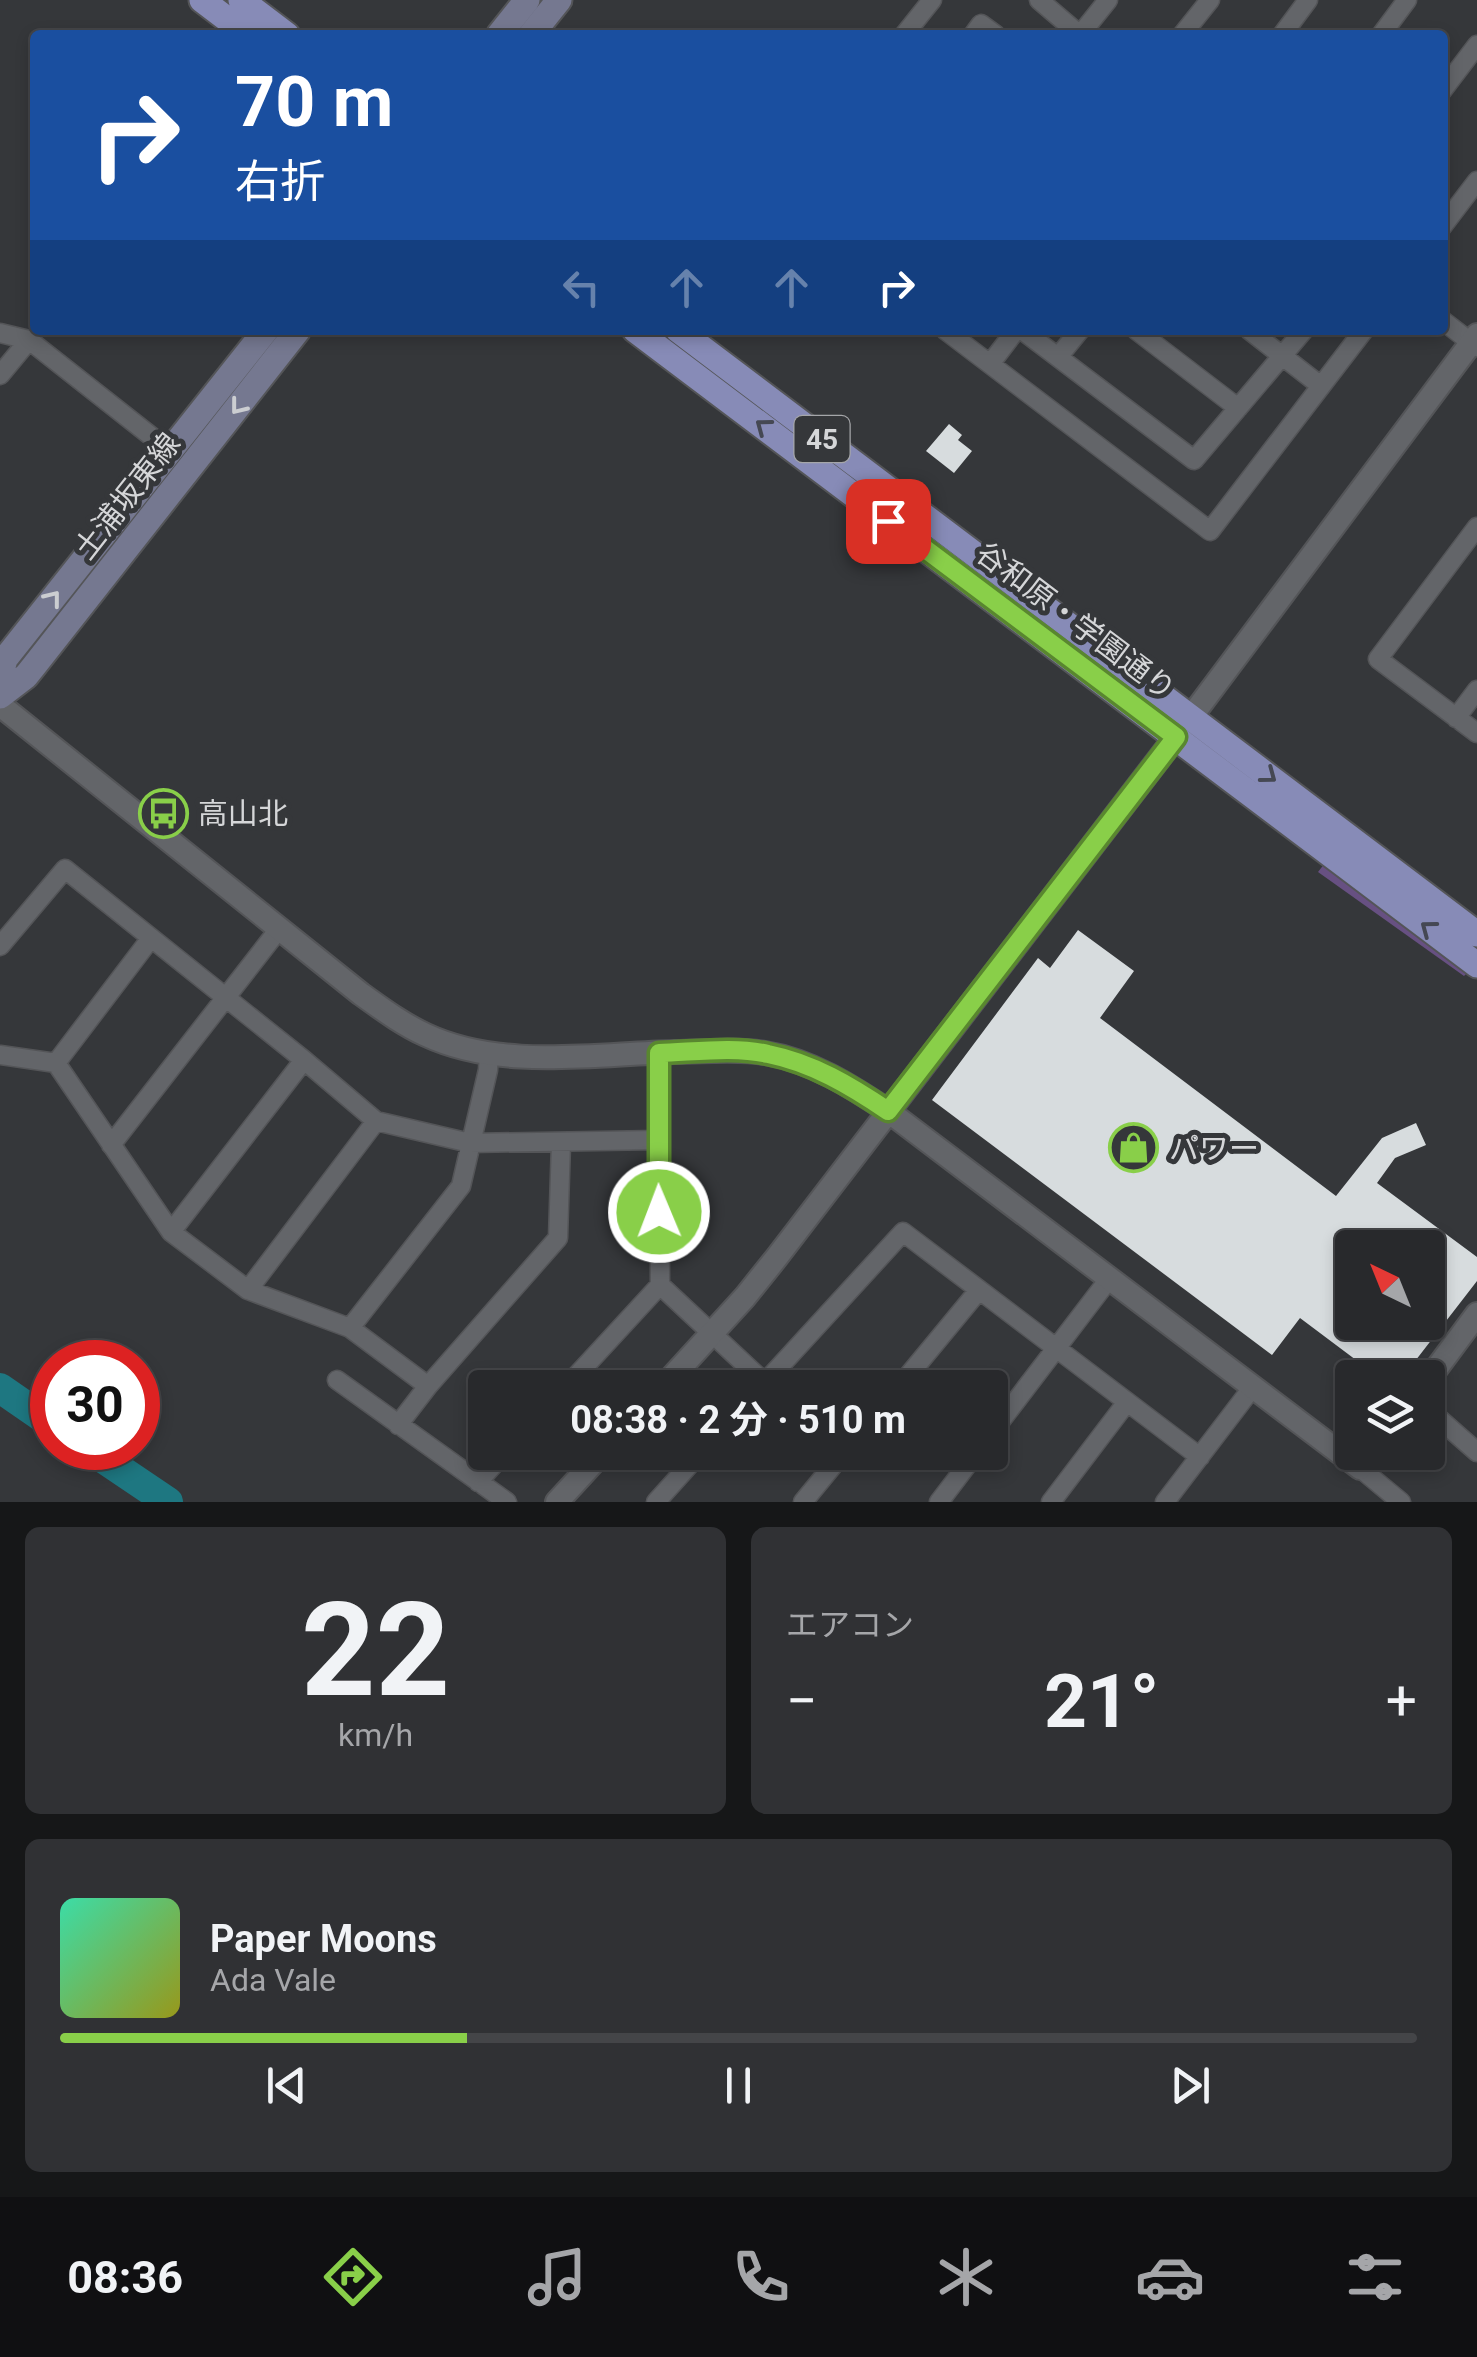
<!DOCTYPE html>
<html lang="ja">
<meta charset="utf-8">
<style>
body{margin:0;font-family:Roboto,"Noto Sans JP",sans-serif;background:#303134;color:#f1f3f6;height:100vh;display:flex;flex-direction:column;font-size:38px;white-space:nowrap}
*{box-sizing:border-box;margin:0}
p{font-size:32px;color:#a5a6a9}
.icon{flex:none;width:55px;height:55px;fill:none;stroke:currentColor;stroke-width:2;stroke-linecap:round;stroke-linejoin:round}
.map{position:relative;height:1502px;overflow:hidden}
.side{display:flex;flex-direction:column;gap:25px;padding:25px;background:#161718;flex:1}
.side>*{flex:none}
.guide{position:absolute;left:30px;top:30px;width:1418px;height:305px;border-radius:10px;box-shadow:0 5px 15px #0003,0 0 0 2px #444548;background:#1a4fa0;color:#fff;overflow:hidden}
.needle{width:65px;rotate:317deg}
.tools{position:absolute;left:1335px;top:1230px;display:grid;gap:20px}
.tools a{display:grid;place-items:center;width:110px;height:110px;border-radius:10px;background:#28292c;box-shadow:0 5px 15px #0003,0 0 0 2px #444548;font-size:50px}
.speed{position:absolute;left:30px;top:1340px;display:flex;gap:20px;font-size:50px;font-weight:700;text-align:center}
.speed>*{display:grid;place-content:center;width:130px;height:130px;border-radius:50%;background:#28292c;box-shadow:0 5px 15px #0003,0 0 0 2px #444548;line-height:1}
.speed .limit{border:15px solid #d22;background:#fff;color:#111}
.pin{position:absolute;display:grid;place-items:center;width:85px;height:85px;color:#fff;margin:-42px;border-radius:20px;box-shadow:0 5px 15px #0006}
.me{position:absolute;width:110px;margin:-55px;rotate:359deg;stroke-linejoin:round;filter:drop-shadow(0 0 8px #0008)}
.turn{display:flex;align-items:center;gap:35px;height:210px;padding:0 40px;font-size:45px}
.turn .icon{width:130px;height:130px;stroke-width:2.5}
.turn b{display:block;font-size:70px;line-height:85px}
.lanes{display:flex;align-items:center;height:95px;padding:0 40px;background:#0003;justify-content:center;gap:50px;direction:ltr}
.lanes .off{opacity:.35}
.big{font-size:75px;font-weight:700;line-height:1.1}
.side .tile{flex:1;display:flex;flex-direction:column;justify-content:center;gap:15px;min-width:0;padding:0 35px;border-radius:15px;background:#303134}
.side .dial{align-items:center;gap:0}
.dial b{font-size:130px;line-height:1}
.song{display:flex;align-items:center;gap:30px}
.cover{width:120px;height:120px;border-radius:15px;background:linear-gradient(135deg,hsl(160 70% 55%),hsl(60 70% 35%))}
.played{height:10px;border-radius:5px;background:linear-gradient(90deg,#89cf49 30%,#444548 30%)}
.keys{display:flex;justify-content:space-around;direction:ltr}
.heat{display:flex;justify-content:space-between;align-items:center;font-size:55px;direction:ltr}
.side .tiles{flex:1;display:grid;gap:25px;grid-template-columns:1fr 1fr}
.tile:last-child{grid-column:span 2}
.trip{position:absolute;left:468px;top:1370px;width:540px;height:100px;border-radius:10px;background:#28292c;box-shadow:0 5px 15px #0003,0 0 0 2px #444548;font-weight:700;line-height:100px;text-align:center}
.tabs{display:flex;height:160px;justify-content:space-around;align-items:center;background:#101012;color:#a5a6a9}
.tabs .icon{width:70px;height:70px}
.tabs .selected{color:#89cf49}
.tabs b{font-size:45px;color:#f1f3f6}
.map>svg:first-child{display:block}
.green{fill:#675082}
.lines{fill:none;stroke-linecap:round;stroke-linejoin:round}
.river{stroke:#1e7781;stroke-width:30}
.building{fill:#d7dcde;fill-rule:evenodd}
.minor-casing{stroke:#545558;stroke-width:21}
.tertiary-casing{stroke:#545558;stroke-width:26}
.secondary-casing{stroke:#545558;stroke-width:29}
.primary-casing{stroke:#545558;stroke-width:29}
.minor{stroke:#636569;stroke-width:18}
.tertiary{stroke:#636569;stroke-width:22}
.secondary{stroke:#757890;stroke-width:25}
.primary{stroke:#878bb7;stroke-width:25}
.oneway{stroke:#cbcdd1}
.oneway2{stroke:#454853}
.route-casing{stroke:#59872f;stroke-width:25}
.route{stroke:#89cf49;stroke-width:18}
.labels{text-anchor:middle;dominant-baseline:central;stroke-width:10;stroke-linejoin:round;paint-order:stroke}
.shield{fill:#35373a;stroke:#a5a6a9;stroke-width:2.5}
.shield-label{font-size:28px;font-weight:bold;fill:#d5d6d8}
.street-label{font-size:30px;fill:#d5d6d8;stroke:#35373a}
.poi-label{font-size:30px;fill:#d5d6d8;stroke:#35373a;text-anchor:start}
</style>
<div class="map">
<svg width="1477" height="1502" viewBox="0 0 1477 1502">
<rect width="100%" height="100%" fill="#35373a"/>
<path class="green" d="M1325,863L1468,972L1464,976L1318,872Z"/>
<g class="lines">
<path class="river" d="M0,1388L52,1424
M88,1448L168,1502"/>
</g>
<path class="building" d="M949,424L962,435L958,440L972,451L954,473L926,451Z
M1078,930L1134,971L1100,1018L1336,1196L1382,1138L1416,1123L1426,1145L1395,1158L1377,1183L1477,1257V1281L1402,1378H1380L1300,1318L1272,1355L932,1100L1038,958L1050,968ZM1352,1248H1428V1322H1352Z"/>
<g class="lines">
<defs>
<path id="minor" d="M1039,0L1080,35
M904,35L932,0
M973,35L981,24L996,35
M1080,35L1108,0
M1182,35L1210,0
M1282,35L1308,0
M1381,35L1407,0
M1442,91L1477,45
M1442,227L1477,181
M1442,320L1477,347
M945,330L1210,531L1364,330
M1022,330L1194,460L1304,330
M1136,330L1238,408
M1249,330L1321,386
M0,333L29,340L170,451
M1058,357L1080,330
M990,364L1016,330
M0,375L29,340
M1477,527L1378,659L1477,733
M1456,718L1477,690
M0,946L65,869L304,1060L376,1121L470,1143L658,1140
M0,1055L56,1063L151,938
M56,1063L171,1232L248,1290L350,1328L428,1386
M111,1145L279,929
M171,1232L304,1060
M660,1285L765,1383
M248,1290L376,1121
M350,1328L461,1186L488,1070L489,1053
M337,1380L507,1502
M565,1388L660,1285L659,1053
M760,1388L903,1232L1200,1457
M898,1388L979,1290
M1428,1409L1477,1452
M398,1425L428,1386L558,1238L561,1143
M990,1435L1109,1279
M1360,1468L1401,1502
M478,1482L505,1452
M656,1502L701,1452
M803,1502L844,1452
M939,1502L977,1452
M1051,1502L1127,1402
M1165,1502L1252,1388"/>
<path id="tertiary" d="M0,705L361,994C382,1009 402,1024 426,1035C501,1070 593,1054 674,1052C704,1052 735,1048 765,1053C810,1060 851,1086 888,1111L1360,1468L1372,1452
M1428,1380L1477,1314
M662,1388L745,1297L777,1257L1191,717L1477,335
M557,1502L603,1452"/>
<path id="secondary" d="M499,35L527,0
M531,35L559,0
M0,678L5,659L266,330
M0,696L26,676L34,666L298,330"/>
<path id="primary" d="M202,0L248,35
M241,0L287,35
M635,330L1477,965
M678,330L1477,934"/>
</defs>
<use href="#minor" class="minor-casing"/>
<use href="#tertiary" class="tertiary-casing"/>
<use href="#secondary" class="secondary-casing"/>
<use href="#primary" class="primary-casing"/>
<use href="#minor" class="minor"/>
<use href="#tertiary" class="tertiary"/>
<use href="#secondary" class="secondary"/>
<use href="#primary" class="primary"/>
</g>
<defs><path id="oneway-chevron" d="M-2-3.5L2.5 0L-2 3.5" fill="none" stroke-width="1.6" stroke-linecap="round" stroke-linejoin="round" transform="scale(2.5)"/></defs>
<g class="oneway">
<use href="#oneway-chevron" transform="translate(238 407) rotate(128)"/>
<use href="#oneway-chevron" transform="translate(53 598) rotate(-52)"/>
</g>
<g class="oneway2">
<use href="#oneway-chevron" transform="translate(763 426) rotate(-143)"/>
<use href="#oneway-chevron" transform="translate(1269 776) rotate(37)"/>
<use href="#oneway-chevron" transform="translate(1428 928) rotate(-143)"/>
</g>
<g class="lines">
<defs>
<path id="route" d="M659,1212V1053C694,1052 734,1046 768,1054C813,1063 851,1086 888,1111L1176,737L888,521"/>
</defs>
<use href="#route" class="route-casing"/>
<use href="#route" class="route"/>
</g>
<defs>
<symbol id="bus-ring" viewBox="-11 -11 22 22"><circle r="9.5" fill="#35373a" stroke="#89cf49" stroke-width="1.5"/><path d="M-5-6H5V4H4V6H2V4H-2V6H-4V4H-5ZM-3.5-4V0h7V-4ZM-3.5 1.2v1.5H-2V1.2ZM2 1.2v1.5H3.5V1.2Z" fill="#89cf49"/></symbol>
<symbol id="shop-ring" viewBox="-11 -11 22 22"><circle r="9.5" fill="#35373a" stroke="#89cf49" stroke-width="1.5"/><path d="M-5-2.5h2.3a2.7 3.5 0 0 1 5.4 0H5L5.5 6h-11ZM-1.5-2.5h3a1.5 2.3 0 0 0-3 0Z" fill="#89cf49"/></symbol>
</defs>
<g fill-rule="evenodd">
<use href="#bus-ring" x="136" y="786" width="55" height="55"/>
<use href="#shop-ring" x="1106" y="1120" width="55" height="55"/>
</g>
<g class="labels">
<rect class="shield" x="794.5" y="416" width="55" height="46" rx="8"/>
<g class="shield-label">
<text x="822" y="439">45</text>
</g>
<g class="street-label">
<text transform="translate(127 496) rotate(-52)">土浦坂東線</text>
<text transform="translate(1076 621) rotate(37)">谷和原・学園通り</text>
</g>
<g class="poi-label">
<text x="198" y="813">高山北</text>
<text x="1169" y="1148">パワー</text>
</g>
</g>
</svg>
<div class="tools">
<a><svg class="needle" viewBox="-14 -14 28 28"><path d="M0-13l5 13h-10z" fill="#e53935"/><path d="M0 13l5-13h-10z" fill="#a5a6a9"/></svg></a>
<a><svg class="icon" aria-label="layers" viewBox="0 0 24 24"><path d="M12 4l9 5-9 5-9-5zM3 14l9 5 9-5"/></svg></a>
</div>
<div class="speed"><div class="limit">30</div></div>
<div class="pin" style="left:888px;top:521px;background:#d93025"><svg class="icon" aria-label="arrive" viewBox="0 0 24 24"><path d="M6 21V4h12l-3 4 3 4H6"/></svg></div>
<svg class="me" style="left:659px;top:1212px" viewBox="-20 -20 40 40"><circle r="17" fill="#89cf49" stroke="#fff" stroke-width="3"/><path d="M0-11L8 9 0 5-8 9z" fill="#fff"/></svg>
<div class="trip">08:38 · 2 分 · 510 m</div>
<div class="guide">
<div class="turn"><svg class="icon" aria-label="right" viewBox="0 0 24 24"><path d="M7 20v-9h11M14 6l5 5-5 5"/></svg><div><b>70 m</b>右折</div></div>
<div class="lanes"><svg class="icon off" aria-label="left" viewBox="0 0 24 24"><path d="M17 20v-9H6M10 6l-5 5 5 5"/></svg><svg class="icon off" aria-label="ahead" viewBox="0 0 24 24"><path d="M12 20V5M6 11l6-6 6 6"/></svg><svg class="icon off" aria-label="ahead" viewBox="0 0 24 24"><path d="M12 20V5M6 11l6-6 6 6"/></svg><svg class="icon" aria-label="right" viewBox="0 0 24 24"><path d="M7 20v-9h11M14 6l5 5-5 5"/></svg></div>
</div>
</div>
<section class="side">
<div class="tiles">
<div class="tile dial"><b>22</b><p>km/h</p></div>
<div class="tile"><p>エアコン</p>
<div class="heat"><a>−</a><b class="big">21°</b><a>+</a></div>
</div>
<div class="tile">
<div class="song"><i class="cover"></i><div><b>Paper Moons</b><p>Ada Vale</p></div></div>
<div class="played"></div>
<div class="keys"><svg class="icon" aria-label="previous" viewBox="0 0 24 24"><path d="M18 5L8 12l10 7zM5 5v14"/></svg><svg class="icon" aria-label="pause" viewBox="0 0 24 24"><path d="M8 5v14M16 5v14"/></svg><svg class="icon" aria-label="next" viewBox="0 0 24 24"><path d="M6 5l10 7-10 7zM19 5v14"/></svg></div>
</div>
</div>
</section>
<nav class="tabs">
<b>08:36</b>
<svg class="icon selected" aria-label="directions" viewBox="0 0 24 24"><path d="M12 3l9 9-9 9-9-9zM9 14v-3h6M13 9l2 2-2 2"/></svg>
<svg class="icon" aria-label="music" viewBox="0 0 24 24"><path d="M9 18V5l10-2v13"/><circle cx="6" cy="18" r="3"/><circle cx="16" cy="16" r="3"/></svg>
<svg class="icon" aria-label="phone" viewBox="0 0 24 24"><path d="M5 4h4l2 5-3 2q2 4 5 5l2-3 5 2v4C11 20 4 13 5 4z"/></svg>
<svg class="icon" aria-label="climate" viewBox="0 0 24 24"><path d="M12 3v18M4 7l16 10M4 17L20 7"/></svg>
<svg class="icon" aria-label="car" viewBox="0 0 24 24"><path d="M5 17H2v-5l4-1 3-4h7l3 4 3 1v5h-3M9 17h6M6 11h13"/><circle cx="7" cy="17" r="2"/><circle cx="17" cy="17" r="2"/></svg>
<svg class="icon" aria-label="filters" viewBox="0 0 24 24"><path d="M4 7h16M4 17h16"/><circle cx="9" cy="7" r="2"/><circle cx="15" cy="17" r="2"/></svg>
</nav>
